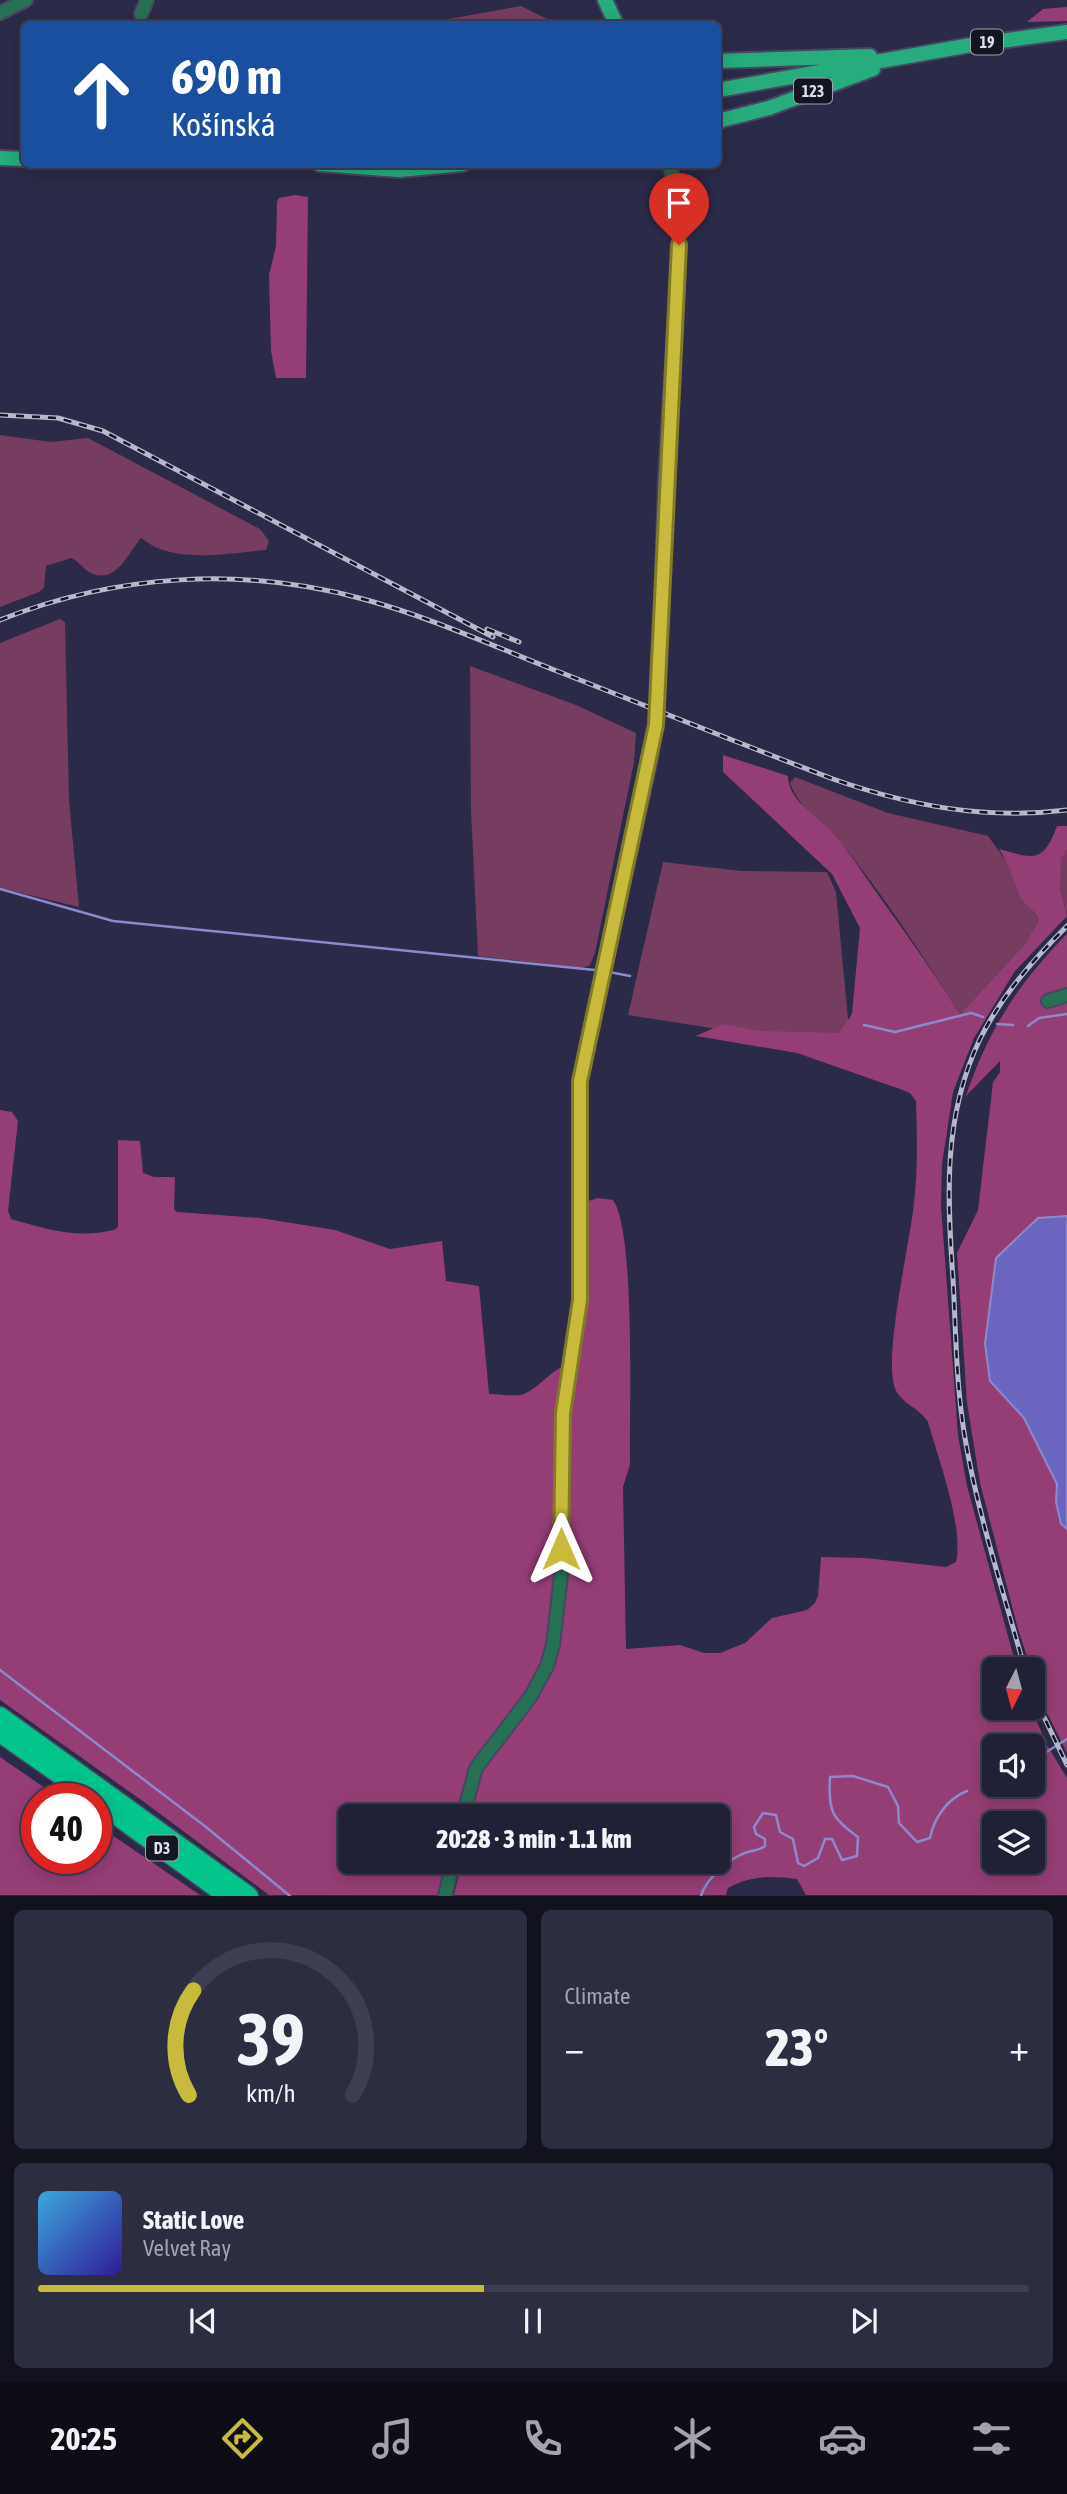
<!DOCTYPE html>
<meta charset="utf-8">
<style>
body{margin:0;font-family:"Asap Condensed",sans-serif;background:#2d2d42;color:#f1f3f6;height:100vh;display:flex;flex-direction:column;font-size:26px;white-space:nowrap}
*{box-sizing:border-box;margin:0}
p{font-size:23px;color:#a2a3ad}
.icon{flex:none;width:38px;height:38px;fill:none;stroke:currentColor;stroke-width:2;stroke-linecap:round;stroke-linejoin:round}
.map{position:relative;height:1896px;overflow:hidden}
.sheet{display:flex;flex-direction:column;gap:14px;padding:14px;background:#12121e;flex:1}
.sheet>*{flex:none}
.banner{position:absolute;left:21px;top:21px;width:700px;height:147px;border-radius:10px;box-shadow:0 4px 18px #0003,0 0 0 2px #3d3e51;background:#1a4fa0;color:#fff;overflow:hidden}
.needle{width:46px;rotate:186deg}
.tools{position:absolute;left:982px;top:1657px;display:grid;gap:14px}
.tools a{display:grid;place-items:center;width:63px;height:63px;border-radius:10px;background:#202036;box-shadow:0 4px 18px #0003,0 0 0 2px #3d3e51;font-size:35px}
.speed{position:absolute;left:21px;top:1783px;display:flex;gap:14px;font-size:35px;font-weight:700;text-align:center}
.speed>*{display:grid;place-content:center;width:91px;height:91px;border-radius:50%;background:#202036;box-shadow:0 4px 18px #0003,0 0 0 2px #3d3e51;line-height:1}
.speed .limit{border:10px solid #d22;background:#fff;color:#111}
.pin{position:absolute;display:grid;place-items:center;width:60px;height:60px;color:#fff;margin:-72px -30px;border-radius:50% 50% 50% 0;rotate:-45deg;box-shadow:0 0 7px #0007}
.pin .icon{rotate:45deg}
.me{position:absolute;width:77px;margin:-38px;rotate:0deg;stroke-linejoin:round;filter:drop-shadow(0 0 5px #0008)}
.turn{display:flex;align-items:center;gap:24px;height:147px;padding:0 35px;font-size:32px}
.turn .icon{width:91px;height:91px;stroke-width:2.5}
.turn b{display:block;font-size:49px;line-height:60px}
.big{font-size:52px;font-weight:800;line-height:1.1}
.sheet .tile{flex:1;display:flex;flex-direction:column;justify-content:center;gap:10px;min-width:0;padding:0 24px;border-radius:10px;background:#2d2d42}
.sheet .dial{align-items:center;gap:0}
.dial svg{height:182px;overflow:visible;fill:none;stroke:#3d3e51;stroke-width:7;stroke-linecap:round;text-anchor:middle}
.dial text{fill:#f1f3f6;stroke:none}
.song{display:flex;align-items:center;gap:21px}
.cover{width:84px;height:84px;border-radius:10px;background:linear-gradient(135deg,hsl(200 70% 55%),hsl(250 70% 35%))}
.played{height:7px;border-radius:4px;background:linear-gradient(90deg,#c8bb3b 45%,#3d3e51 45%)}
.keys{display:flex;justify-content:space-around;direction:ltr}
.heat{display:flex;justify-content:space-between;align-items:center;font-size:38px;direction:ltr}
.sheet .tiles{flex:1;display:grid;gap:14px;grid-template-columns:1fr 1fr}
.tile:last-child{grid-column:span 2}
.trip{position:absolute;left:338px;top:1804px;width:392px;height:70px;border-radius:10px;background:#202036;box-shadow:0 4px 18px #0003,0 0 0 2px #3d3e51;font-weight:800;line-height:70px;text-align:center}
.dock{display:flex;height:112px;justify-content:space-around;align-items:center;background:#0d0d16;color:#a2a3ad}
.dock .icon{width:49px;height:49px}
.dock .on{color:#c8bb3b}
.dock b{font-size:32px;color:#f1f3f6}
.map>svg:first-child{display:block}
.green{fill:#763d60}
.forest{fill:#953e76;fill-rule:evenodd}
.water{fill:#6a65be;stroke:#8c89cd;stroke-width:2}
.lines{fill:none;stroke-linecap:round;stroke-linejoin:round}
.stream{stroke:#8c89cd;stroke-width:2.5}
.minor-casing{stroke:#474763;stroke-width:16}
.major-casing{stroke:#474763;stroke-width:18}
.highway-casing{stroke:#474763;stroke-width:21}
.minor{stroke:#267154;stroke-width:12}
.major{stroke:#26ac7d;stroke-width:14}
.highway{stroke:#02c58c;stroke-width:18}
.rail-casing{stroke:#b7b7cd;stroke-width:5}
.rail{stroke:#151522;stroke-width:2.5;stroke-dasharray:8;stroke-linecap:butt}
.route-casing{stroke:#827a26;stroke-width:18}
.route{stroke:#c8bb3b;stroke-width:12}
.labels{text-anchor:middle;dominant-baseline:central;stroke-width:7;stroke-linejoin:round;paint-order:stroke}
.shield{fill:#151522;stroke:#a0a1b3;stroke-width:2}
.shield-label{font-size:16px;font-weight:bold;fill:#dcddf1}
</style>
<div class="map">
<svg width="1067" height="1896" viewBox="0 0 1067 1896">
<rect width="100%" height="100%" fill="#2b2a48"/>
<path class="green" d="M521,6L557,24H420Z
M0,435L51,442L88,438L260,529L269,541L266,550C226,553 174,565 141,538C129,551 116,587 89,572C82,568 79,561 71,558L46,566L44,588L39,592L0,607Z
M60,619L65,622L69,801L79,907L0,888V643Z
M470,666L576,705L636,733L634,762L595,953L590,965L582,968L478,956L471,811Z
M795,777L888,813L988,836L1012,869L1023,902L1036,912L1039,920L1024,945L960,1014C925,959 890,905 849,853C831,830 800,811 790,783Z
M1067,849V914C1062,894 1052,867 1067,849Z
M663,862L741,871L827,872L836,892L851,1050L628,1015Z"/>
<path class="forest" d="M1067,7V21L1027,22L1043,9Z
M295,195L308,197L306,378H276L271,351L269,275L276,246L277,202L279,198Z
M723,755L788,776C788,799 814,814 829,829C850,852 866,878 884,903C910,939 936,976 960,1014L1024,945L1039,920C1036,909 1027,908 1022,900C1013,883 1012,868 999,849C1035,859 1043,863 1057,826H1067V849L1061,859L1060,887L1067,916L1015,971L974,1038L953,1092L942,1164L941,1206L958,1435L967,1486L1017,1669L994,1670V1708H1031L1047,1745L1067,1778V1895H806L797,1879C771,1876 752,1875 728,1888L726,1895H454L460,1870L448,1862H718V1816H350V1862H446L437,1895H269L144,1802L0,1700V1110L12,1112L18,1121L8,1211L11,1219C46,1229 76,1239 114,1230L118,1227V1140L140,1141L143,1173L154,1177H175L174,1209L177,1212L260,1218L335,1230L390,1249L442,1241L446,1281L479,1286L489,1394C499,1394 515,1397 524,1394C542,1386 553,1367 572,1363L585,1202L598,1198L613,1200C636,1232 629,1414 630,1464L623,1487L626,1649L680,1645L704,1653H720L745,1643L772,1618L807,1610L815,1603L818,1596L821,1557L866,1558L946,1567L956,1562C964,1527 938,1458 928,1422C920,1408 900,1403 895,1388C883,1357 910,1243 914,1203C918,1169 917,1135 916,1101L910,1093L900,1089L797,1053L696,1036L723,1024L760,1031L839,1033L852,1014L860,928L832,874L723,772ZM994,1746H1032V1785H994ZM994,1824H1032V1862H994Z
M1067,934V1216L1038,1218L996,1258L985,1344L990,1381L1024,1418L1058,1485L1056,1502L1061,1524L1067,1529V1753L1043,1705L1018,1629L980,1483L967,1403L957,1253L978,1210L993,1082L1000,1072V1061L966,1096C987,1032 1019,982 1067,934Z
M0,1757L61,1799H37V1858H96V1824L200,1895H0Z"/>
<path class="water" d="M1067,1216V1529L1061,1524L1056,1502L1057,1484L1024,1418L990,1381L985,1344L996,1258L1038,1218Z"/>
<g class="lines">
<path class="stream" d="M0,889L113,921L595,970
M609,972L630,976
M997,1024L1013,1025
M864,1025L895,1032L971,1013L983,1017
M1028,1026L1039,1018L1067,1014
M0,1670L206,1827L290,1896
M1032,1761L1067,1739
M982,1785L994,1780
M701,1896C705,1880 730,1858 745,1853C753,1850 758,1851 765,1846V1839L756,1834L754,1827L763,1813L776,1815L780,1832L793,1839L798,1863L804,1866L818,1858L825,1839H832L842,1860L857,1856L858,1837C831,1818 828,1810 830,1777L853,1776L888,1787L898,1806L899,1823L917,1842L930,1838C934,1818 947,1799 967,1791"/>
<defs>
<path id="minor" d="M0,13L26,0
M141,14L147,0
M1048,1001L1067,995
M463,1816L476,1768L531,1696L547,1666L553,1645L561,1575L563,1413L580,1300V1081L651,758L658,705L665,480L679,245V210L670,164
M445,1896L453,1862"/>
<path id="major" d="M605,0L616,24
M718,61L870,56
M718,90L971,45L1067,32
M718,121L769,108L873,69
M0,158L24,159
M319,164L399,170L463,164"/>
<path id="highway" d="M0,1716L249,1896
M0,1733L94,1799
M96,1801L227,1896"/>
</defs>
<use href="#minor" class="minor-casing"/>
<use href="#major" class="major-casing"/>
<use href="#highway" class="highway-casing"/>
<use href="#minor" class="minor"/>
<use href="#major" class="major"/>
<use href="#highway" class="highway"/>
<defs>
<path id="rail" d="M0,415L58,418L103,431L493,637
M0,620C116,574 243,566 363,599C430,617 493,646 557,671C649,707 741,744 833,779C910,806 985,820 1067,810
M487,629L519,642
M1025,1670C1004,1593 978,1516 965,1438C956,1386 956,1332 953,1279C947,1196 943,1116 980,1039C1002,995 1033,960 1067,926
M1032,1692L1067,1765"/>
</defs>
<use href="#rail" class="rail-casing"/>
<use href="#rail" class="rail"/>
</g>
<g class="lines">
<defs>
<path id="route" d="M561,1549L563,1413L580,1300V1081L656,725L679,245"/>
</defs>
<use href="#route" class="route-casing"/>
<use href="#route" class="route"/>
</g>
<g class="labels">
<g class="shield">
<rect x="971" y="29.5" width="32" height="25" rx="5"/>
<rect x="794" y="78.5" width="38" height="25" rx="5"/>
<rect x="146" y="1835.5" width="32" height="25" rx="5"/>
</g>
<g class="shield-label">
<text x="987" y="42">19</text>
<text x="813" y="91">123</text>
<text x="162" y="1848">D3</text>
</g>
</g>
</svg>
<div class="tools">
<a><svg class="needle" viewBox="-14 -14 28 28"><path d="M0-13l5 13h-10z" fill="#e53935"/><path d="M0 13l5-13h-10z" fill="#a2a3ad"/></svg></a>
<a><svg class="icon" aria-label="sound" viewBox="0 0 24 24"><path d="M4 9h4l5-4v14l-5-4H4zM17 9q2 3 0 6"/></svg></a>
<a><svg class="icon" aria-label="layers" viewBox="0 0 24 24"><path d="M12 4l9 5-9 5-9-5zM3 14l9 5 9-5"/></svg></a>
</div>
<div class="speed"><div class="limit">40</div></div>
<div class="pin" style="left:679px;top:245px;background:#d93025"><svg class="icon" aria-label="arrive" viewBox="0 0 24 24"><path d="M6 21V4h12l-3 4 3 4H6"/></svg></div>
<svg class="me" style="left:561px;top:1549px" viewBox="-20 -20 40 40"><path d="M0-17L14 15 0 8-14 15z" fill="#c8bb3b" stroke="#fff" stroke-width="4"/></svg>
<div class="trip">20:28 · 3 min · 1.1 km</div>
<div class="banner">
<div class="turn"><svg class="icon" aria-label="ahead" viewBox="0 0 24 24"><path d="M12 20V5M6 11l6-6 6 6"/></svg><div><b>690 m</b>Košínská</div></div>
</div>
</div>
<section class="sheet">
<div class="tiles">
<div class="tile dial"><svg viewBox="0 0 100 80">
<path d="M14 69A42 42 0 1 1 86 69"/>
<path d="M14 69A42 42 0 0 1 16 23" stroke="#c8bb3b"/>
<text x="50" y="56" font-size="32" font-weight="700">39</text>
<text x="50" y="72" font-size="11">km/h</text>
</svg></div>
<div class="tile"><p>Climate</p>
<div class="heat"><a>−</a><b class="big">23°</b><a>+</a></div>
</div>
<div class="tile">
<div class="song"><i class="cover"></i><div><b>Static Love</b><p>Velvet Ray</p></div></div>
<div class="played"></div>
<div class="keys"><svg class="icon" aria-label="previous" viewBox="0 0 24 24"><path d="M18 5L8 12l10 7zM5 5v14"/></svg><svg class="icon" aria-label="pause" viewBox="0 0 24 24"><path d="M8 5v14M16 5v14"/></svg><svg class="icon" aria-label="next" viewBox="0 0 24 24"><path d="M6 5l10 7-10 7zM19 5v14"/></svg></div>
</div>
</div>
</section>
<nav class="dock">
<b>20:25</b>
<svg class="icon on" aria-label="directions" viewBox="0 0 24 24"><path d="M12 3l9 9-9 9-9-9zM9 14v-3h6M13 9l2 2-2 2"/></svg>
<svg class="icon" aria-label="music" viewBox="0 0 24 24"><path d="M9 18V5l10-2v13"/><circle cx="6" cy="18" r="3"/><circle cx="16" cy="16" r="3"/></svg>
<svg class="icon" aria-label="phone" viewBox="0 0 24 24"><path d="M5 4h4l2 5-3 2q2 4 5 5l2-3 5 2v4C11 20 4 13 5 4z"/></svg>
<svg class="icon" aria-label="climate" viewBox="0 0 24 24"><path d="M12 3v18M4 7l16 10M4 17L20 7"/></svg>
<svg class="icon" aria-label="car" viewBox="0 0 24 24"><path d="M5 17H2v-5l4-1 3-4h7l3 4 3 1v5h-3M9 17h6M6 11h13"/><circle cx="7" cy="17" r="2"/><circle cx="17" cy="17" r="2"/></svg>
<svg class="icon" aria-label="filters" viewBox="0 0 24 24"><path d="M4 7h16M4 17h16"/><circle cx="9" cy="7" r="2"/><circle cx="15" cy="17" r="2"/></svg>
</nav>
